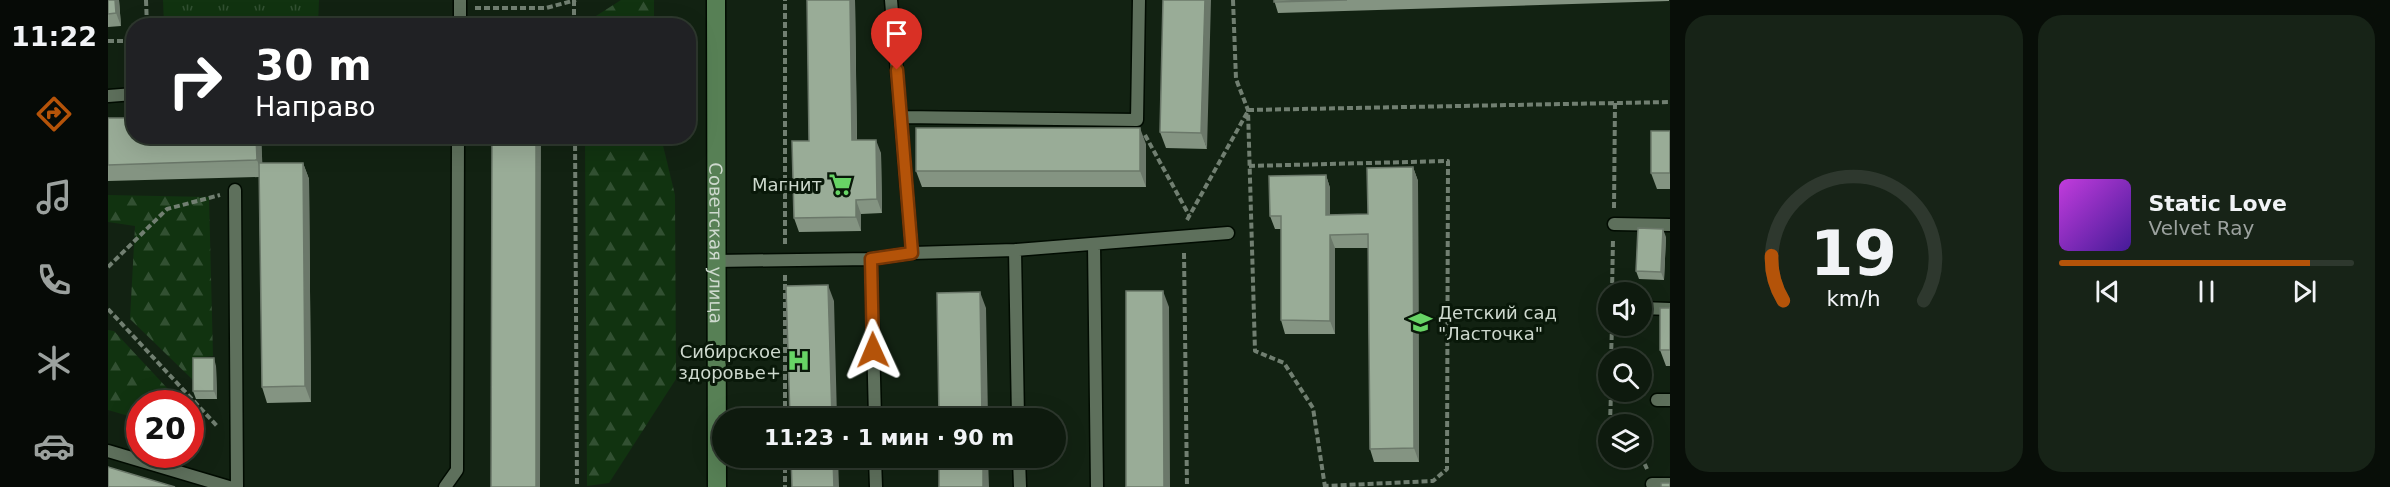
<!DOCTYPE html>
<html lang="ru">
<meta charset="utf-8">
<style>
body{margin:0;font-family:"DejaVu Sans",sans-serif;background:#172317;color:#f1f3f6;height:100vh;display:flex;flex-direction:column;font-size:22px;white-space:nowrap}
*{box-sizing:border-box;margin:0}
p{font-size:20px;color:#9ba19e}
.icon{flex:none;width:33px;height:33px;fill:none;stroke:currentColor;stroke-width:2;stroke-linecap:round;stroke-linejoin:round}
.map{position:relative;flex:1;overflow:hidden}
.side{display:flex;flex-direction:column;gap:15px;padding:15px;background:#080e08;width:720px}
.side>*{flex:none}
.guide{position:absolute;left:18px;top:18px;width:570px;height:126px;border-radius:24px;box-shadow:0 6px 24px #0002,0 0 0 2px #2e382e;background:#202124;color:#fff;overflow:hidden}
.tools{position:absolute;left:1490px;top:282px;display:grid;gap:12px}
.tools a{display:grid;place-items:center;width:54px;height:54px;border-radius:50%;background:#0e1a0e;box-shadow:0 6px 24px #0002,0 0 0 2px #2e382e;font-size:30px}
.speed{position:absolute;left:18px;top:390px;display:flex;gap:12px;font-size:30px;font-weight:700;text-align:center}
.speed>*{display:grid;place-content:center;width:78px;height:78px;border-radius:50%;background:#0e1a0e;box-shadow:0 6px 24px #0002,0 0 0 2px #2e382e;line-height:1}
.speed .limit{border:9px solid #d22;background:#fff;color:#111}
.pin{position:absolute;display:grid;place-items:center;width:51px;height:51px;color:#fff;margin:-62px -26px;border-radius:50% 50% 50% 0;rotate:-45deg;box-shadow:0 0 6px #0007}
.pin .icon{rotate:45deg}
.me{position:absolute;width:66px;margin:-33px;rotate:359deg;stroke-linejoin:round;filter:drop-shadow(0 0 4px #0008)}
.turn{display:flex;align-items:center;gap:21px;height:126px;padding:0 30px;font-size:27px}
.turn .icon{width:78px;height:78px;stroke-width:2.5}
.turn b{display:block;font-size:42px;line-height:51px}
.side .card{flex:1;display:flex;flex-direction:column;justify-content:center;gap:9px;min-width:0;padding:0 21px;border-radius:24px;background:#172317}
.side .dial{align-items:center;gap:0}
.dial svg{height:156px;overflow:visible;fill:none;stroke:#2e382e;stroke-width:7;stroke-linecap:round;text-anchor:middle}
.dial text{fill:#f1f3f6;stroke:none}
.song{display:flex;align-items:center;gap:18px}
.cover{width:72px;height:72px;border-radius:9px;background:linear-gradient(135deg,hsl(290 70% 55%),hsl(260 70% 35%))}
.played{height:6px;border-radius:3px;background:linear-gradient(90deg,#b45309 85%,#2e382e 85%)}
.keys{display:flex;justify-content:space-around;direction:ltr}
.side .tiles{flex:1;display:grid;gap:15px;grid-template-columns:repeat(2,1fr)}
.trip{position:absolute;left:604px;top:408px;width:354px;height:60px;border-radius:30px;background:#0e1a0e;box-shadow:0 6px 24px #0002,0 0 0 2px #2e382e;font-weight:700;line-height:60px;text-align:center}
main{display:flex;flex:1;min-height:0}
.menu{display:flex;flex-direction:column;width:108px;justify-content:space-around;align-items:center;background:#060a06;color:#9ba19e}
.menu .icon{width:42px;height:42px}
.menu .active{color:#b45309}
.menu b{font-size:27px;color:#f1f3f6}
.map>svg:first-child{display:block}
.forest{fill:url(#forest-firs)}
.park{fill:url(#park-tufts)}
.lines{fill:none;stroke-linecap:round;stroke-linejoin:round}
.lane-casing{stroke:#010b01;stroke-width:15}
.secondary-casing{stroke:#010b01;stroke-width:21}
.path{stroke:#717f71;stroke-width:4;stroke-dasharray:6 3;stroke-linecap:butt}
.lane{stroke:#5e705c;stroke-width:12}
.secondary{stroke:#578055;stroke-width:18}
.wall{fill:#849482}
.shaded-wall{fill:#6b786a}
.building{fill:#99ac97;stroke:#6b786a;stroke-width:1.5}
.route-casing{stroke:#753606;stroke-width:15}
.route{stroke:#b45309;stroke-width:10}
.labels{text-anchor:middle;dominant-baseline:central;stroke-width:6;stroke-linejoin:round;paint-order:stroke}
.poi-label{font-size:18px;fill:#ced9ce;stroke:#091809;text-anchor:end}
.street-label{font-size:18px;fill:#ced9ce;stroke:#091809}
</style>
<main>
<nav class="menu">
<b>11:22</b>
<svg class="icon active" aria-label="directions" viewBox="0 0 24 24"><path d="M12 3l9 9-9 9-9-9zM9 14v-3h6M13 9l2 2-2 2"/></svg>
<svg class="icon" aria-label="music" viewBox="0 0 24 24"><path d="M9 18V5l10-2v13"/><circle cx="6" cy="18" r="3"/><circle cx="16" cy="16" r="3"/></svg>
<svg class="icon" aria-label="phone" viewBox="0 0 24 24"><path d="M5 4h4l2 5-3 2q2 4 5 5l2-3 5 2v4C11 20 4 13 5 4z"/></svg>
<svg class="icon" aria-label="climate" viewBox="0 0 24 24"><path d="M12 3v18M4 7l16 10M4 17L20 7"/></svg>
<svg class="icon" aria-label="car" viewBox="0 0 24 24"><path d="M5 17H2v-5l4-1 3-4h7l3 4 3 1v5h-3M9 17h6M6 11h13"/><circle cx="7" cy="17" r="2"/><circle cx="17" cy="17" r="2"/></svg>
</nav>
<div class="map">
<svg width="1562" height="487" viewBox="0 0 1562 487">
<defs>
<pattern id="forest-firs" width="22" height="20" patternUnits="userSpaceOnUse" patternTransform="scale(1.5)"><rect width="22" height="20" fill="#113310"/><path d="M5 1l3.5 6h-7zM16 11l3.5 6h-7z" fill="#325032"/></pattern>
<pattern id="park-tufts" width="24" height="20" patternUnits="userSpaceOnUse" patternTransform="scale(1.5)"><rect width="24" height="20" fill="#113310"/><path d="M3 7l-1-3M5 7V3M7 7l1-3M15 17l-1-3M17 17v-4M19 17l1-3" fill="none" stroke="#325032"/></pattern>
</defs>
<rect width="100%" height="100%" fill="#122212"/>
<path class="forest" d="M513,0H546V25H477V23Z
M477,137H553L567,195L568,379L501,483L479,486Z
M0,195L101,197L105,356L86,358L88,383L22,319L27,226L0,222Z
M0,330L6,331L73,403L32,404L31,419L0,410Z"/>
<path class="park" d="M55,0H211L210,25H56Z"/>
<g class="lines">
<defs>
<path id="lane" d="M352,26V0
M0,96L26,94
M793,117L1029,120L1031,0
M127,190L129,487
M1506,224L1562,225
M986,244L989,487
M907,250L910,418
M804,253L907,250L1120,233
M763,259L767,418
M607,261L763,259L804,253L783,0
M1533,308L1562,309
M1549,400H1562
M0,451L121,487
M767,458L768,487
M911,458L912,487
M1544,484H1562
M337,487L349,470L350,136"/>
<g id="secondary">
<path id="s1" d="M608,0L609,487"/>
</g>
</defs>
<use href="#lane" class="lane-casing"/>
<use href="#secondary" class="secondary-casing"/>
<path class="path" d="M38,0L39,26
M466,0V26
M1125,0L1128,79L1140,110L1147,351L1176,363L1205,408L1217,487
M367,8H438L468,0
M0,41H26
M1140,110L1562,102
M1037,135L1081,215
M467,136L469,487
M1141,166L1340,161L1339,469L1325,481L1217,486
M1506,208L1507,103
M1079,220L1140,111
M677,244V0
M1076,253L1079,487
M0,267L59,209L112,195
M677,275V418
M1504,292L1505,239
M0,309L110,427
M1503,358L1504,326
M1502,424L1503,392
M1533,456L1539,469
M677,458V487"/>
<use href="#lane" class="lane"/>
<use href="#secondary" class="secondary"/>
</g>
<path class="wall" d="M0,0H11L13,26L0,27Z
M699,0H747L749,140L773,153L774,213L753,214V231L691,232L686,218L701,141Z
M1055,0L1099,149L1058,148L1052,132Z
M1166,0H1561V1L1170,13Z
M0,118L153,136L154,163H195L201,179L203,402L159,403L154,387L151,177L0,181Z
M1562,131V189H1549L1543,173Z
M1038,144V187H814L808,171Z
M1305,167L1310,181L1311,462H1266L1262,449L1260,248H1227V334H1177L1173,320V229H1167L1162,216L1218,175L1222,188V215L1260,214Z
M1558,237L1556,280L1531,279L1528,271Z
M1562,308V366H1558L1552,350Z
M108,366L109,399H88L85,391Z"/>
<path class="shaded-wall" d="M7,0H11L13,26L8,13Z
M742,0H747L749,154L744,140Z
M1097,0H1103L1099,149L1093,133Z
M1032,128L1038,144V187L1032,171Z
M148,136H153L155,176L149,160Z
M428,136H433L432,487H428Z
M768,140L773,153L774,213L769,199Z
M195,163L201,179L203,402L197,386Z
M1305,167L1310,181L1311,462L1306,448Z
M1218,175L1222,188V228L1218,215Z
M748,200L753,214V231L748,217Z
M1555,229L1558,237L1556,280L1553,272Z
M1222,235L1227,248V334L1222,321Z
M720,285L726,301L729,418H724Z
M1055,291L1061,307L1062,487H1056Z
M872,292L878,308L880,418H874Z
M106,358L108,366L109,399L106,391Z
M725,458H730L731,487H726Z
M875,458H880L881,487H875Z"/>
<path class="building" d="M0,0H7L8,13L0,14Z
M699,0H742L744,140H768L769,199L748,200V217L686,218L684,141H701Z
M1055,0H1097L1093,133L1052,132Z
M1166,0H1239L1166,2Z
M0,118H26V136H148L149,160L0,165Z
M808,128H1032V171H808Z
M1543,131H1562V173H1543Z
M384,136H428V487H383Z
M151,163H195L197,386L154,387Z
M1305,167L1306,448L1262,449L1260,234L1222,235V321L1173,320V216H1162L1161,176L1218,175V215L1260,214L1259,168Z
M1530,228L1555,229L1553,272L1528,271Z
M720,285L724,418H682L678,286Z
M1018,291H1055L1056,487H1018Z
M872,292L874,418H831L829,293Z
M1552,308H1562V350H1552Z
M85,358H106V391H85Z
M683,458H725L726,487H684Z
M831,458H875V487H831Z
M0,467L67,487H0Z
M1553,483H1562V487H1553Z"/>
<g class="lines">
<defs>
<path id="route" d="M765,350L763,259L804,253L789,70"/>
</defs>
<use href="#route" class="route-casing"/>
<use href="#route" class="route"/>
</g>
<defs>
<symbol id="supermarket-bare" viewBox="-9 -9 18 18"><path d="M-6-5.5h2.5l.6 2H6L4.5 2H-2.5L-4.4-4H-6ZM-1.5 3.2a1.3 1.3 0 1 0 .1 0ZM3 3.2a1.3 1.3 0 1 0 .1 0Z" fill="#67d465" stroke="#091809" stroke-width="2.5" paint-order="stroke"/></symbol>
<symbol id="school-bare" viewBox="-9 -9 18 18"><path d="M0-5L7-2L0 1L-7-2ZM-4 1L0 2.5L4 1V4Q0 6-4 4Z" fill="#67d465" stroke="#091809" stroke-width="2.5" paint-order="stroke"/></symbol>
<symbol id="hospital-bare" viewBox="-9 -9 18 18"><path d="M-5-5h3v3.5h4V-5h3V5h-3V1.5h-4V5h-3Z" fill="#67d465" stroke="#091809" stroke-width="2.5" paint-order="stroke"/></symbol>
</defs>
<g fill-rule="evenodd">
<use href="#supermarket-bare" x="716" y="168" width="33" height="33"/>
<use href="#school-bare" x="1296" y="306" width="33" height="33"/>
<use href="#hospital-bare" x="674" y="344" width="33" height="33"/>
</g>
<g class="labels">
<g class="poi-label">
<text x="714" y="184">Магнит</text>
<text x="1330" y="312" text-anchor="start">Детский сад<tspan x="1330" dy="21">"Ласточка"</tspan></text>
<text x="673" y="351">Сибирское<tspan x="673" dy="21">здоровье+</tspan></text>
</g>
<g class="street-label">
<text stroke="none"><textPath href="#s1" startOffset="243">Советская улица</textPath></text>
</g>
</g>
</svg>
<div class="tools">
<a><svg class="icon" aria-label="sound" viewBox="0 0 24 24"><path d="M4 9h4l5-4v14l-5-4H4zM17 9q2 3 0 6"/></svg></a>
<a><svg class="icon" aria-label="search" viewBox="0 0 24 24"><circle cx="10" cy="10" r="6"/><path d="M15 15l6 6"/></svg></a>
<a><svg class="icon" aria-label="layers" viewBox="0 0 24 24"><path d="M12 4l9 5-9 5-9-5zM3 14l9 5 9-5"/></svg></a>
</div>
<div class="speed"><div class="limit">20</div></div>
<div class="pin" style="left:789px;top:70px;background:#d93025"><svg class="icon" aria-label="arrive" viewBox="0 0 24 24"><path d="M6 21V4h12l-3 4 3 4H6"/></svg></div>
<svg class="me" style="left:765px;top:350px" viewBox="-20 -20 40 40"><path d="M0-17L14 15 0 8-14 15z" fill="#b45309" stroke="#fff" stroke-width="4"/></svg>
<div class="trip">11:23 · 1 мин · 90 m</div>
<div class="guide">
<div class="turn"><svg class="icon" aria-label="right" viewBox="0 0 24 24"><path d="M7 20v-9h11M14 6l5 5-5 5"/></svg><div><b>30 m</b>Направо</div></div>
</div>
</div>
<section class="side">
<div class="tiles">
<div class="card dial"><svg viewBox="0 0 100 80">
<path d="M14 69A42 42 0 1 1 86 69"/>
<path d="M14 69A42 42 0 0 1 8 46" stroke="#b45309"/>
<text x="50" y="56" font-size="32" font-weight="700">19</text>
<text x="50" y="72" font-size="11">km/h</text>
</svg></div>
<div class="card">
<div class="song"><i class="cover"></i><div><b>Static Love</b><p>Velvet Ray</p></div></div>
<div class="played"></div>
<div class="keys"><svg class="icon" aria-label="previous" viewBox="0 0 24 24"><path d="M18 5L8 12l10 7zM5 5v14"/></svg><svg class="icon" aria-label="pause" viewBox="0 0 24 24"><path d="M8 5v14M16 5v14"/></svg><svg class="icon" aria-label="next" viewBox="0 0 24 24"><path d="M6 5l10 7-10 7zM19 5v14"/></svg></div>
</div>
</div>
</section>
</main>
